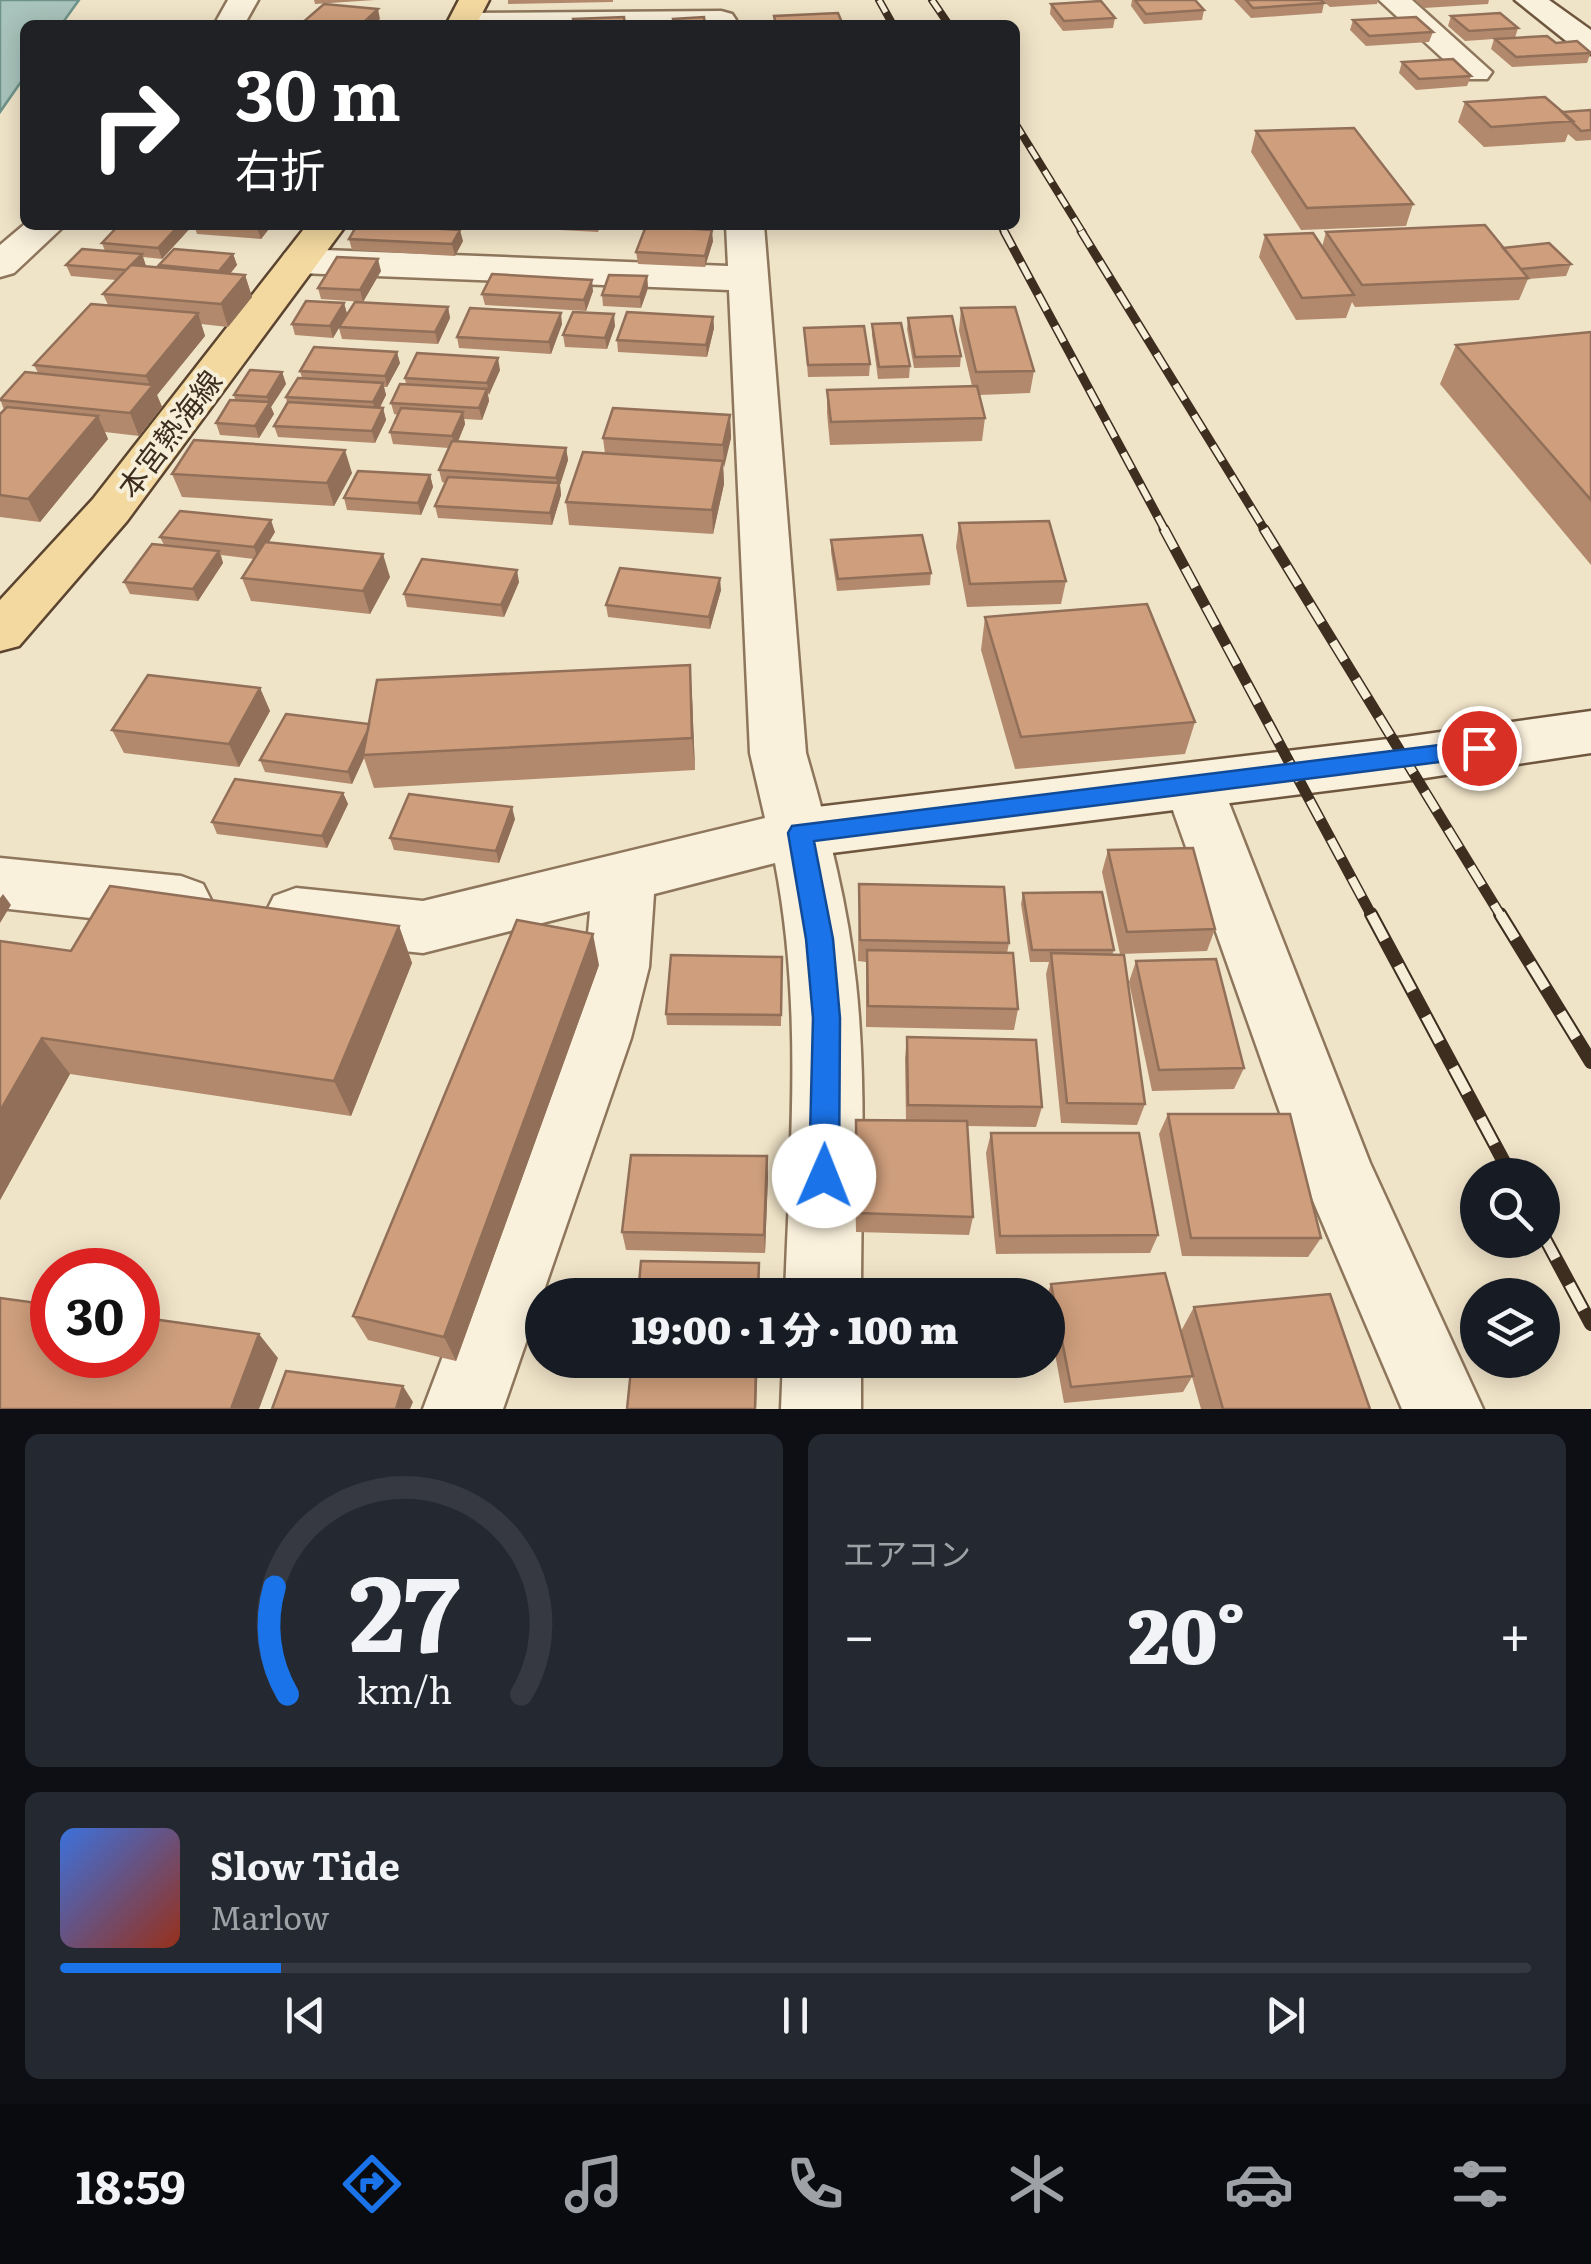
<!DOCTYPE html>
<html lang="ja">
<meta charset="utf-8">
<style>
body{margin:0;font-family:Literata,"Noto Sans JP",serif;background:#242831;color:#f1f3f6;height:100vh;display:flex;flex-direction:column;font-size:38px;white-space:nowrap}
*{box-sizing:border-box;margin:0}
p{font-size:32px;color:#9ea1a6}
.icon{flex:none;width:55px;height:55px;fill:none;stroke:currentColor;stroke-width:2;stroke-linecap:round;stroke-linejoin:round}
.map{position:relative;height:1409px;overflow:hidden}
.details{display:flex;flex-direction:column;gap:25px;padding:25px;background:#0d0f14;flex:1}
.details>*{flex:none}
.guide{position:absolute;left:20px;top:20px;width:1000px;height:210px;border-radius:15px;box-shadow:0 5px 25px #0003;background:#202124;color:#fff;overflow:hidden}
.controls{position:absolute;left:1460px;top:1158px;display:grid;gap:20px}
.controls a{display:grid;place-items:center;width:100px;height:100px;border-radius:50%;background:#171b24;box-shadow:0 5px 25px #0003;font-size:50px}
.speed{position:absolute;left:30px;top:1248px;display:flex;gap:20px;font-size:50px;font-weight:700;text-align:center}
.speed>*{display:grid;place-content:center;width:130px;height:130px;border-radius:50%;background:#171b24;box-shadow:0 5px 25px #0003;line-height:1}
.speed .limit{border:15px solid #d22;background:#fff;color:#111}
.pin{position:absolute;display:grid;place-items:center;width:85px;height:85px;color:#fff;margin:-42px;border:5px solid #fff;border-radius:50%;box-shadow:0 2px 10px #0007}
.me{position:absolute;width:110px;margin:-55px;rotate:1deg;stroke-linejoin:round;filter:drop-shadow(0 0 8px #0008)}
.turn{display:flex;align-items:center;gap:35px;height:210px;padding:0 50px;font-size:45px}
.turn .icon{width:130px;height:130px;stroke-width:2.5}
.turn b{display:block;font-size:70px;line-height:85px}
.big{font-size:75px;font-weight:800;line-height:1.1}
.details .tile{flex:1;display:flex;flex-direction:column;justify-content:center;gap:15px;min-width:0;padding:0 35px;border-radius:15px;background:#242831}
.details .dial{align-items:center;gap:0}
.dial svg{height:260px;overflow:visible;fill:none;stroke:#363941;stroke-width:7;stroke-linecap:round;text-anchor:middle}
.dial text{fill:#f1f3f6;stroke:none}
.song{display:flex;align-items:center;gap:30px}
.cover{width:120px;height:120px;border-radius:15px;background:linear-gradient(135deg,hsl(220 70% 55%),hsl(10 70% 35%))}
.played{height:10px;border-radius:5px;background:linear-gradient(90deg,#1a73e8 15%,#363941 15%)}
.keys{display:flex;justify-content:space-around;direction:ltr}
.heat{display:flex;justify-content:space-between;align-items:center;font-size:55px;direction:ltr}
.details .tiles{flex:1;display:grid;gap:25px;grid-template-columns:1fr 1fr}
.tile:last-child{grid-column:span 2}
.trip{position:absolute;left:525px;top:1278px;width:540px;height:100px;border-radius:50px;background:#171b24;box-shadow:0 5px 25px #0003;font-weight:800;line-height:100px;text-align:center}
.dock{display:flex;height:160px;justify-content:space-around;align-items:center;background:#090b0e;color:#9ea1a6}
.dock .icon{width:70px;height:70px}
.dock .active{color:#1a73e8}
.dock b{font-size:45px;color:#f1f3f6}
.map>svg:first-child{display:block}
.water{fill:#a9c4bc;stroke:#6f938a;stroke-width:2.5}
.lines{fill:none;stroke-linecap:round;stroke-linejoin:round}
.street-casing{stroke:#8d765c;stroke-width:5}
.secondary-casing{stroke:#6f573f;stroke-width:5}
.primary-casing{stroke:#5b4430;stroke-width:5}
.street{fill:#faf1dc;fill-rule:evenodd}
.secondary{fill:#faf1dc;fill-rule:evenodd}
.primary{fill:#f3d9a0;fill-rule:evenodd}
.rail-far3-casing{stroke:#3d2e20;stroke-width:8}
.rail-far2-casing{stroke:#3d2e20;stroke-width:9}
.rail-far1-casing{stroke:#3d2e20;stroke-width:11}
.rail-casing{stroke:#3d2e20;stroke-width:14}
.rail-far3{stroke:#f7eed8;stroke-width:5;stroke-dasharray:14;stroke-linecap:butt}
.rail-far2{stroke:#f7eed8;stroke-width:6;stroke-dasharray:18;stroke-linecap:butt}
.rail-far1{stroke:#f7eed8;stroke-width:8;stroke-dasharray:22;stroke-linecap:butt}
.rail{stroke:#f7eed8;stroke-width:10;stroke-dasharray:29;stroke-linecap:butt}
.wall{fill:#b2896c}
.shaded-wall{fill:#916f58}
.building{fill:#cf9f7d;stroke:#916f58;stroke-width:2.5}
.route{fill:#1a73e8;stroke:#114b97;stroke-width:2.5}
.labels{text-anchor:middle;dominant-baseline:central;stroke-width:8;stroke-linejoin:round;paint-order:stroke}
.street-label{font-size:30px;fill:#3d2e20;stroke:#f7eed8}
</style>
<div class="map">
<svg width="1591" height="1409" viewBox="0 0 1591 1409">
<rect width="100%" height="100%" fill="#f0e4c8"/>
<path class="water" d="M0,0H79L61,25H25V76L0,112Z"/>
<g class="lines">
<defs>
<path id="street" d="M228,0H258L244,25H214Z
M1379,0H1412L1492,72L1487,79H1465Z
M721,11L732,14L736,20L733,25L448,22L452,16L463,13Z
M25,224L65,225L14,273L0,277V245Z
M726,225H764L806,753C828,829 848,904 856,983C867,1086 861,1191 861,1295H785C790,1150 803,1007 775,863L654,894L649,967L631,1038L503,1409H423L563,1038L585,967L590,911L423,953L296,940L274,932L265,914L274,896L296,888L423,901L765,818L750,753L729,290L299,273L285,269L280,261L285,253L299,249L728,266Z
M1193,763L1213,769L1222,785L1370,1163L1483,1409H1402L1302,1175L1164,785L1173,769Z
M0,858L181,876L203,884L212,902L203,920L181,928L0,908Z
M783,1360H861V1409H781Z"/>
<path id="secondary" d="M1515,0H1549L1591,30V54L1580,52Z
M1591,711V753L1405,781L800,857L779,850L770,833L779,816L800,809L1405,737Z"/>
<path id="primary" d="M459,0H489L476,25H446Z
M307,225H346L127,521L19,646L0,651V600L93,499Z"/>
</defs>
<use href="#street" class="street-casing"/>
<use href="#secondary" class="secondary-casing"/>
<use href="#primary" class="primary-casing"/>
<use href="#street" class="street"/>
<use href="#secondary" class="secondary"/>
<use href="#primary" class="primary"/>
<defs>
<path id="rail-far3" d="M879,0L893,25
M932,0L949,25
M1015,123L1083,233
M1001,225L1005,233"/>
<path id="rail-far2" d="M1004,231L1166,532
M1081,231L1266,532"/>
<path id="rail-far1" d="M1164,529L1372,916
M1264,529L1501,916"/>
<path id="rail" d="M1371,914L1511,1175
M1500,914L1591,1062
M1542,1233L1591,1324"/>
</defs>
<use href="#rail-far3" class="rail-far3-casing"/>
<use href="#rail-far2" class="rail-far2-casing"/>
<use href="#rail-far1" class="rail-far1-casing"/>
<use href="#rail" class="rail-casing"/>
<use href="#rail-far3" class="rail-far3"/>
<use href="#rail-far2" class="rail-far2"/>
<use href="#rail-far1" class="rail-far1"/>
<use href="#rail" class="rail"/>
</g>
<path class="wall" d="M314,0H375L315,4Z
M508,0H613V2L508,4Z
M1132,0H1195L1204,10L1202,20L1144,24L1131,6Z
M1234,0H1321L1324,3L1322,13L1251,18Z
M1322,0H1378L1377,4L1330,7Z
M1415,0H1489L1488,4L1424,8Z
M1051,4L1115,18L1113,28L1063,31L1050,14Z
M1451,16L1518,28L1515,38L1556,43L1591,52L1587,63L1512,67L1491,49L1494,39L1465,41L1448,26Z
M1353,20L1433,32L1429,42L1366,46L1350,30Z
M1402,62L1471,76L1467,86L1416,90L1399,73Z
M1465,102L1562,112L1591,110V140L1576,141L1568,134L1565,142L1484,147L1458,122Z
M1256,131L1413,204L1406,226L1301,230L1251,152Z
M119,225H193L162,259L143,257L146,266L160,268L159,265L233,254L237,265L230,274L245,275L252,297L228,327L201,324L205,336L157,395L162,407L139,436L105,432L108,439L40,522L0,517V414L4,410L0,399L38,373L34,365L108,305L103,294L116,280L71,276L66,265L105,251L102,243Z
M194,225H272L261,239L197,234Z
M416,225H476L474,228Z
M503,225H601L598,232L503,227Z
M1326,232L1503,248L1571,264L1566,276L1528,279L1519,300L1355,307L1352,302L1346,318L1296,320L1259,257L1265,235L1322,247Z
M349,239L463,241L455,256L352,250Z
M713,241L705,267L638,264L636,252Z
M381,271L363,302L321,299L318,288Z
M647,276L648,288L641,308L603,306L602,295Z
M593,291L586,311L485,305L482,294Z
M344,303L347,314L448,307L450,318L438,344L342,339L339,328L333,338L295,335L292,324Z
M961,308L1034,371L1030,393L979,395L985,418L982,441L830,445L827,413V390L972,386L959,331Z
M713,317L714,328L707,357L618,352L617,340Z
M908,318L961,356L960,367L914,368L907,329Z
M562,324L551,354L459,348L457,337Z
M872,324L910,366L909,378L878,379L872,335Z
M615,326L607,349L565,347L563,335Z
M804,328L870,364L869,376L808,377Z
M1591,332V565L1440,384L1456,345Z
M400,363L387,387H384L386,395L380,408H383L386,420L375,443L278,437L274,426L287,403L286,397L302,378L300,371Z
M500,370L488,395L489,401L482,420L464,419L465,424L458,442L566,448L568,460L560,485L561,495L552,525L438,518L435,506L445,483L442,482L439,470L449,448L393,444L390,432L398,415L394,414L391,403L406,385L405,378Z
M282,372L286,384L271,407L274,414L259,438L220,435L216,423L235,400L234,395Z
M730,415L731,438L723,468L724,484L713,534L569,525L566,502L605,454L603,438Z
M352,473L334,506L182,497L172,474Z
M430,475L433,487L421,515L347,510L344,498Z
M959,523L1066,581L1061,604L967,607L956,547Z
M275,532L269,542L390,577L370,614L251,601L242,578L254,559L221,555L223,563L198,601L130,594L124,582L164,545L160,537Z
M831,540L931,573L930,585L837,591L831,552Z
M519,582L504,617L407,607L404,594Z
M721,590L710,629L608,617L606,605Z
M985,617L1195,722L1185,754L1015,769L981,650Z
M260,688L270,711L239,767L124,753L112,730Z
M692,697L695,770L374,788L364,758L352,784L265,772L260,760L369,724Z
M343,793L348,804L327,848L217,834L212,822Z
M515,819L499,863L394,850L390,838Z
M1108,850L1215,929L1207,951L1120,954L1102,872Z
M859,884L1009,943L1007,953L1018,1009L1014,1030L866,1027V962L858,961Z
M1023,893L1114,950L1112,955L1145,1104L1137,1125L1061,1123L1046,974L1049,962H1030L1021,904Z
M399,926L412,963L351,1116L70,1074L0,1200V941L71,951Z
M782,957L781,1026L667,1025L666,1014Z
M1136,961L1244,1068L1234,1089L1152,1091L1129,982Z
M599,965L456,1361L368,1340L353,1316Z
M907,1037L1042,1107L1036,1127L967,1126L973,1217L969,1235L856,1232L854,1140L856,1120H906L905,1058Z
M1168,1114L1321,1238L1308,1257L1182,1256L1159,1134Z
M991,1133L1158,1235L1150,1253L996,1254L986,1153Z
M768,1176L765,1253L626,1250L622,1232Z
M1051,1284L1181,1331L1194,1307L1370,1409H1201L1192,1377L1183,1392L1064,1403L1048,1315L1047,1295Z"/>
<path class="shaded-wall" d="M378,9L380,19L374,25H361Z
M179,225H193L162,259L158,248Z
M259,225H272L261,239L257,228Z
M460,230L463,241L455,256L452,244Z
M712,230L713,241L705,267V256Z
M142,254L146,266L127,270Z
M233,254L237,265L223,282L219,271Z
M378,259L381,271L363,302L360,290Z
M245,275L252,297L228,327L221,304Z
M647,276L648,288L641,308L640,297Z
M592,280L593,291L586,311L584,300Z
M344,303L347,314L333,338L330,326Z
M448,307L450,318L438,344L435,332Z
M198,313L205,336L157,395L162,407L139,436L130,413L151,388L146,376Z
M561,313L562,324L551,354L549,342Z
M614,314L615,326L607,349L605,338Z
M713,317L714,328L707,357L706,345Z
M397,352L400,363L387,387L385,376Z
M498,358L500,370L489,395L487,383Z
M282,372L286,384L271,407L274,414L259,438L255,426L269,404L267,397Z
M383,383L386,395L376,414L373,402Z
M487,389L489,401L482,420L479,408Z
M383,408L386,420L375,443L372,431Z
M463,412L465,424L455,448L452,436Z
M730,415L731,438L724,468L723,445Z
M98,416L108,439L40,522L28,499Z
M566,448L568,460L560,485L561,495L552,525L550,513L558,488L556,478Z
M345,450L352,473L334,506L327,483Z
M723,461L724,484L713,534L712,510Z
M430,475L433,487L421,515L418,503Z
M271,520L275,532L258,559L254,547Z
M219,551L223,563L198,601L193,589Z
M383,554L390,577L370,614L363,591Z
M517,570L519,582L504,617L501,605Z
M720,578L721,590L710,629L709,617Z
M690,665L692,697L695,770L692,738Z
M260,688L270,711L239,767L229,744Z
M371,724L363,755L364,758L352,784L348,772Z
M343,793L348,804L327,848L322,836Z
M512,807L515,819L499,863L496,851Z
M3,894L11,905L0,923V898Z
M399,926L412,963L351,1116L334,1081Z
M593,934L599,965L456,1361L444,1337Z
M42,1038L70,1074L0,1200V1111Z
M767,1156L768,1176L765,1253L764,1235Z
M259,1334L278,1358L259,1409H231Z
M756,1360H758L756,1409H755Z
M403,1386L413,1402L410,1409H396Z"/>
<path class="building" d="M1135,0H1195L1204,10L1146,14Z
M1246,0H1321L1324,3L1253,8Z
M1101,1L1115,18L1064,21L1051,4Z
M324,4L378,9L361,25L302,23Z
M838,13L843,25H776L774,16Z
M1500,13L1518,28L1469,31L1451,16Z
M624,17L625,25H573V19Z
M704,17L705,25H674L673,19Z
M1416,17L1433,32L1369,36L1353,20Z
M1547,36L1556,43L1577,41L1591,53L1516,57L1495,39Z
M1453,59L1471,76L1419,79L1402,62Z
M1545,97L1573,121L1491,127L1465,102Z
M1591,110V130L1581,131L1562,112Z
M1354,128L1413,204L1307,208L1256,131Z
M119,225H179L158,248L102,243Z
M226,225H259L257,228Z
M357,225H369L460,230L452,244L349,239Z
M1485,225L1528,278L1362,285L1326,232Z
M646,226L712,230L705,256L636,252Z
M1313,233L1354,295L1302,298L1265,235Z
M1549,243L1571,264L1521,269L1503,248Z
M82,249L142,254L126,270L66,265Z
M174,249L233,254L219,271L159,265Z
M337,257L378,259L360,290L318,288Z
M131,265L245,275L221,304L103,294Z
M492,274L592,280L584,300L482,294Z
M609,275L647,276L640,297L602,295Z
M306,301L344,303L330,326L292,324Z
M355,302L448,307L435,332L339,327Z
M91,304L198,313L146,376L34,365Z
M1015,307L1034,371L976,372L961,308Z
M470,308L561,313L549,342L457,337Z
M573,312L614,314L605,338L563,335Z
M627,312L713,317L706,345L617,340Z
M952,316L961,356L915,357L908,318Z
M901,323L910,366L879,367L872,324Z
M864,326L870,364L808,365L804,328Z
M1591,332V500L1456,345Z
M314,347L397,352L385,376L300,371Z
M417,353L498,358L487,383L405,378Z
M250,370L282,372L267,397L234,395Z
M25,372L153,385L130,413L0,400Z
M298,378L383,383L373,402L286,397Z
M400,384L487,389L479,408L391,403Z
M977,386L985,418L831,422L827,390Z
M230,400L270,402L255,426L216,423Z
M288,402L383,408L372,431L274,426Z
M7,407L98,416L28,499L0,495V414Z
M401,408L463,412L452,436L390,432Z
M613,408L730,415L723,445L603,438Z
M194,440L345,450L327,483L172,474Z
M452,441L566,448L556,478L439,470Z
M583,452L723,461L712,510L566,502Z
M358,471L430,475L418,503L344,498Z
M448,477L559,483L550,513L435,506Z
M180,511L271,520L254,547L160,537Z
M1049,521L1066,581L970,584L959,523Z
M922,535L931,573L838,579L831,540Z
M265,542L383,554L363,591L242,578Z
M152,544L219,551L193,589L124,582Z
M422,559L517,570L501,605L404,594Z
M620,568L720,578L709,617L606,605Z
M1147,604L1195,722L1021,737L985,617Z
M690,665L692,738L363,755L377,680Z
M148,675L260,688L229,744L112,730Z
M286,714L369,724L368,730L348,772L260,760Z
M235,779L343,793L322,836L212,822Z
M409,794L512,807L496,851L390,838Z
M1193,848L1215,929L1127,932L1108,850Z
M859,884L1004,887L1009,943L860,940Z
M110,886L399,926L334,1081L42,1038L0,1111V941L71,951Z
M1102,892L1114,950H1032L1023,893Z
M517,920L593,934L444,1337L353,1316Z
M867,950L1013,953L1018,1009L868,1006Z
M1051,953L1124,955L1145,1104L1067,1103Z
M671,955L782,957L781,1015L666,1014Z
M1216,959L1244,1068L1159,1070L1136,961Z
M907,1037L1036,1040L1042,1107L908,1105Z
M1168,1114H1290L1321,1238H1191Z
M856,1120L967,1121L973,1217L857,1213Z
M991,1133H1139L1158,1235L1000,1236Z
M631,1155L767,1156L764,1235L622,1232Z
M641,1261L759,1263L758,1295H638Z
M1165,1273L1193,1376L1071,1387L1051,1284Z
M1330,1294L1370,1409H1223L1194,1307Z
M0,1298L52,1305V1355H138V1317L259,1334L231,1409H0Z
M632,1360H756L755,1409H627Z
M286,1371L403,1386L396,1409H272Z"/>
<path class="route" d="M1479,740L1491,748L1479,757L814,841L833,939L840,1018L839,1176L835,1186L824,1191L814,1186L809,1176L813,1018L806,939L788,833L792,826Z"/>
<g class="labels">
<g class="street-label">
<text transform="translate(168 433) rotate(-53)">本宮熱海線</text>
</g>
</g>
</svg>
<div class="controls">
<a><svg class="icon" aria-label="search" viewBox="0 0 24 24"><circle cx="10" cy="10" r="6"/><path d="M15 15l6 6"/></svg></a>
<a><svg class="icon" aria-label="layers" viewBox="0 0 24 24"><path d="M12 4l9 5-9 5-9-5zM3 14l9 5 9-5"/></svg></a>
</div>
<div class="speed"><div class="limit">30</div></div>
<div class="pin" style="left:1479px;top:748px;background:#d93025"><svg class="icon" aria-label="arrive" viewBox="0 0 24 24"><path d="M6 21V4h12l-3 4 3 4H6"/></svg></div>
<svg class="me" style="left:824px;top:1176px" viewBox="-20 -20 40 40"><circle r="19" fill="#fff"/><path d="M0-13L10 11 0 6-10 11z" fill="#1a73e8"/></svg>
<div class="trip">19:00 · 1 分 · 100 m</div>
<div class="guide">
<div class="turn"><svg class="icon" aria-label="right" viewBox="0 0 24 24"><path d="M7 20v-9h11M14 6l5 5-5 5"/></svg><div><b>30 m</b>右折</div></div>
</div>
</div>
<section class="details">
<div class="tiles">
<div class="tile dial"><svg viewBox="0 0 100 80">
<path d="M14 69A42 42 0 1 1 86 69"/>
<path d="M14 69A42 42 0 0 1 10 36" stroke="#1a73e8"/>
<text x="50" y="56" font-size="32" font-weight="700">27</text>
<text x="50" y="72" font-size="11">km/h</text>
</svg></div>
<div class="tile"><p>エアコン</p>
<div class="heat"><a>−</a><b class="big">20°</b><a>+</a></div>
</div>
<div class="tile">
<div class="song"><i class="cover"></i><div><b>Slow Tide</b><p>Marlow</p></div></div>
<div class="played"></div>
<div class="keys"><svg class="icon" aria-label="previous" viewBox="0 0 24 24"><path d="M18 5L8 12l10 7zM5 5v14"/></svg><svg class="icon" aria-label="pause" viewBox="0 0 24 24"><path d="M8 5v14M16 5v14"/></svg><svg class="icon" aria-label="next" viewBox="0 0 24 24"><path d="M6 5l10 7-10 7zM19 5v14"/></svg></div>
</div>
</div>
</section>
<nav class="dock">
<b>18:59</b>
<svg class="icon active" aria-label="directions" viewBox="0 0 24 24"><path d="M12 3l9 9-9 9-9-9zM9 14v-3h6M13 9l2 2-2 2"/></svg>
<svg class="icon" aria-label="music" viewBox="0 0 24 24"><path d="M9 18V5l10-2v13"/><circle cx="6" cy="18" r="3"/><circle cx="16" cy="16" r="3"/></svg>
<svg class="icon" aria-label="phone" viewBox="0 0 24 24"><path d="M5 4h4l2 5-3 2q2 4 5 5l2-3 5 2v4C11 20 4 13 5 4z"/></svg>
<svg class="icon" aria-label="climate" viewBox="0 0 24 24"><path d="M12 3v18M4 7l16 10M4 17L20 7"/></svg>
<svg class="icon" aria-label="car" viewBox="0 0 24 24"><path d="M5 17H2v-5l4-1 3-4h7l3 4 3 1v5h-3M9 17h6M6 11h13"/><circle cx="7" cy="17" r="2"/><circle cx="17" cy="17" r="2"/></svg>
<svg class="icon" aria-label="filters" viewBox="0 0 24 24"><path d="M4 7h16M4 17h16"/><circle cx="9" cy="7" r="2"/><circle cx="15" cy="17" r="2"/></svg>
</nav>
